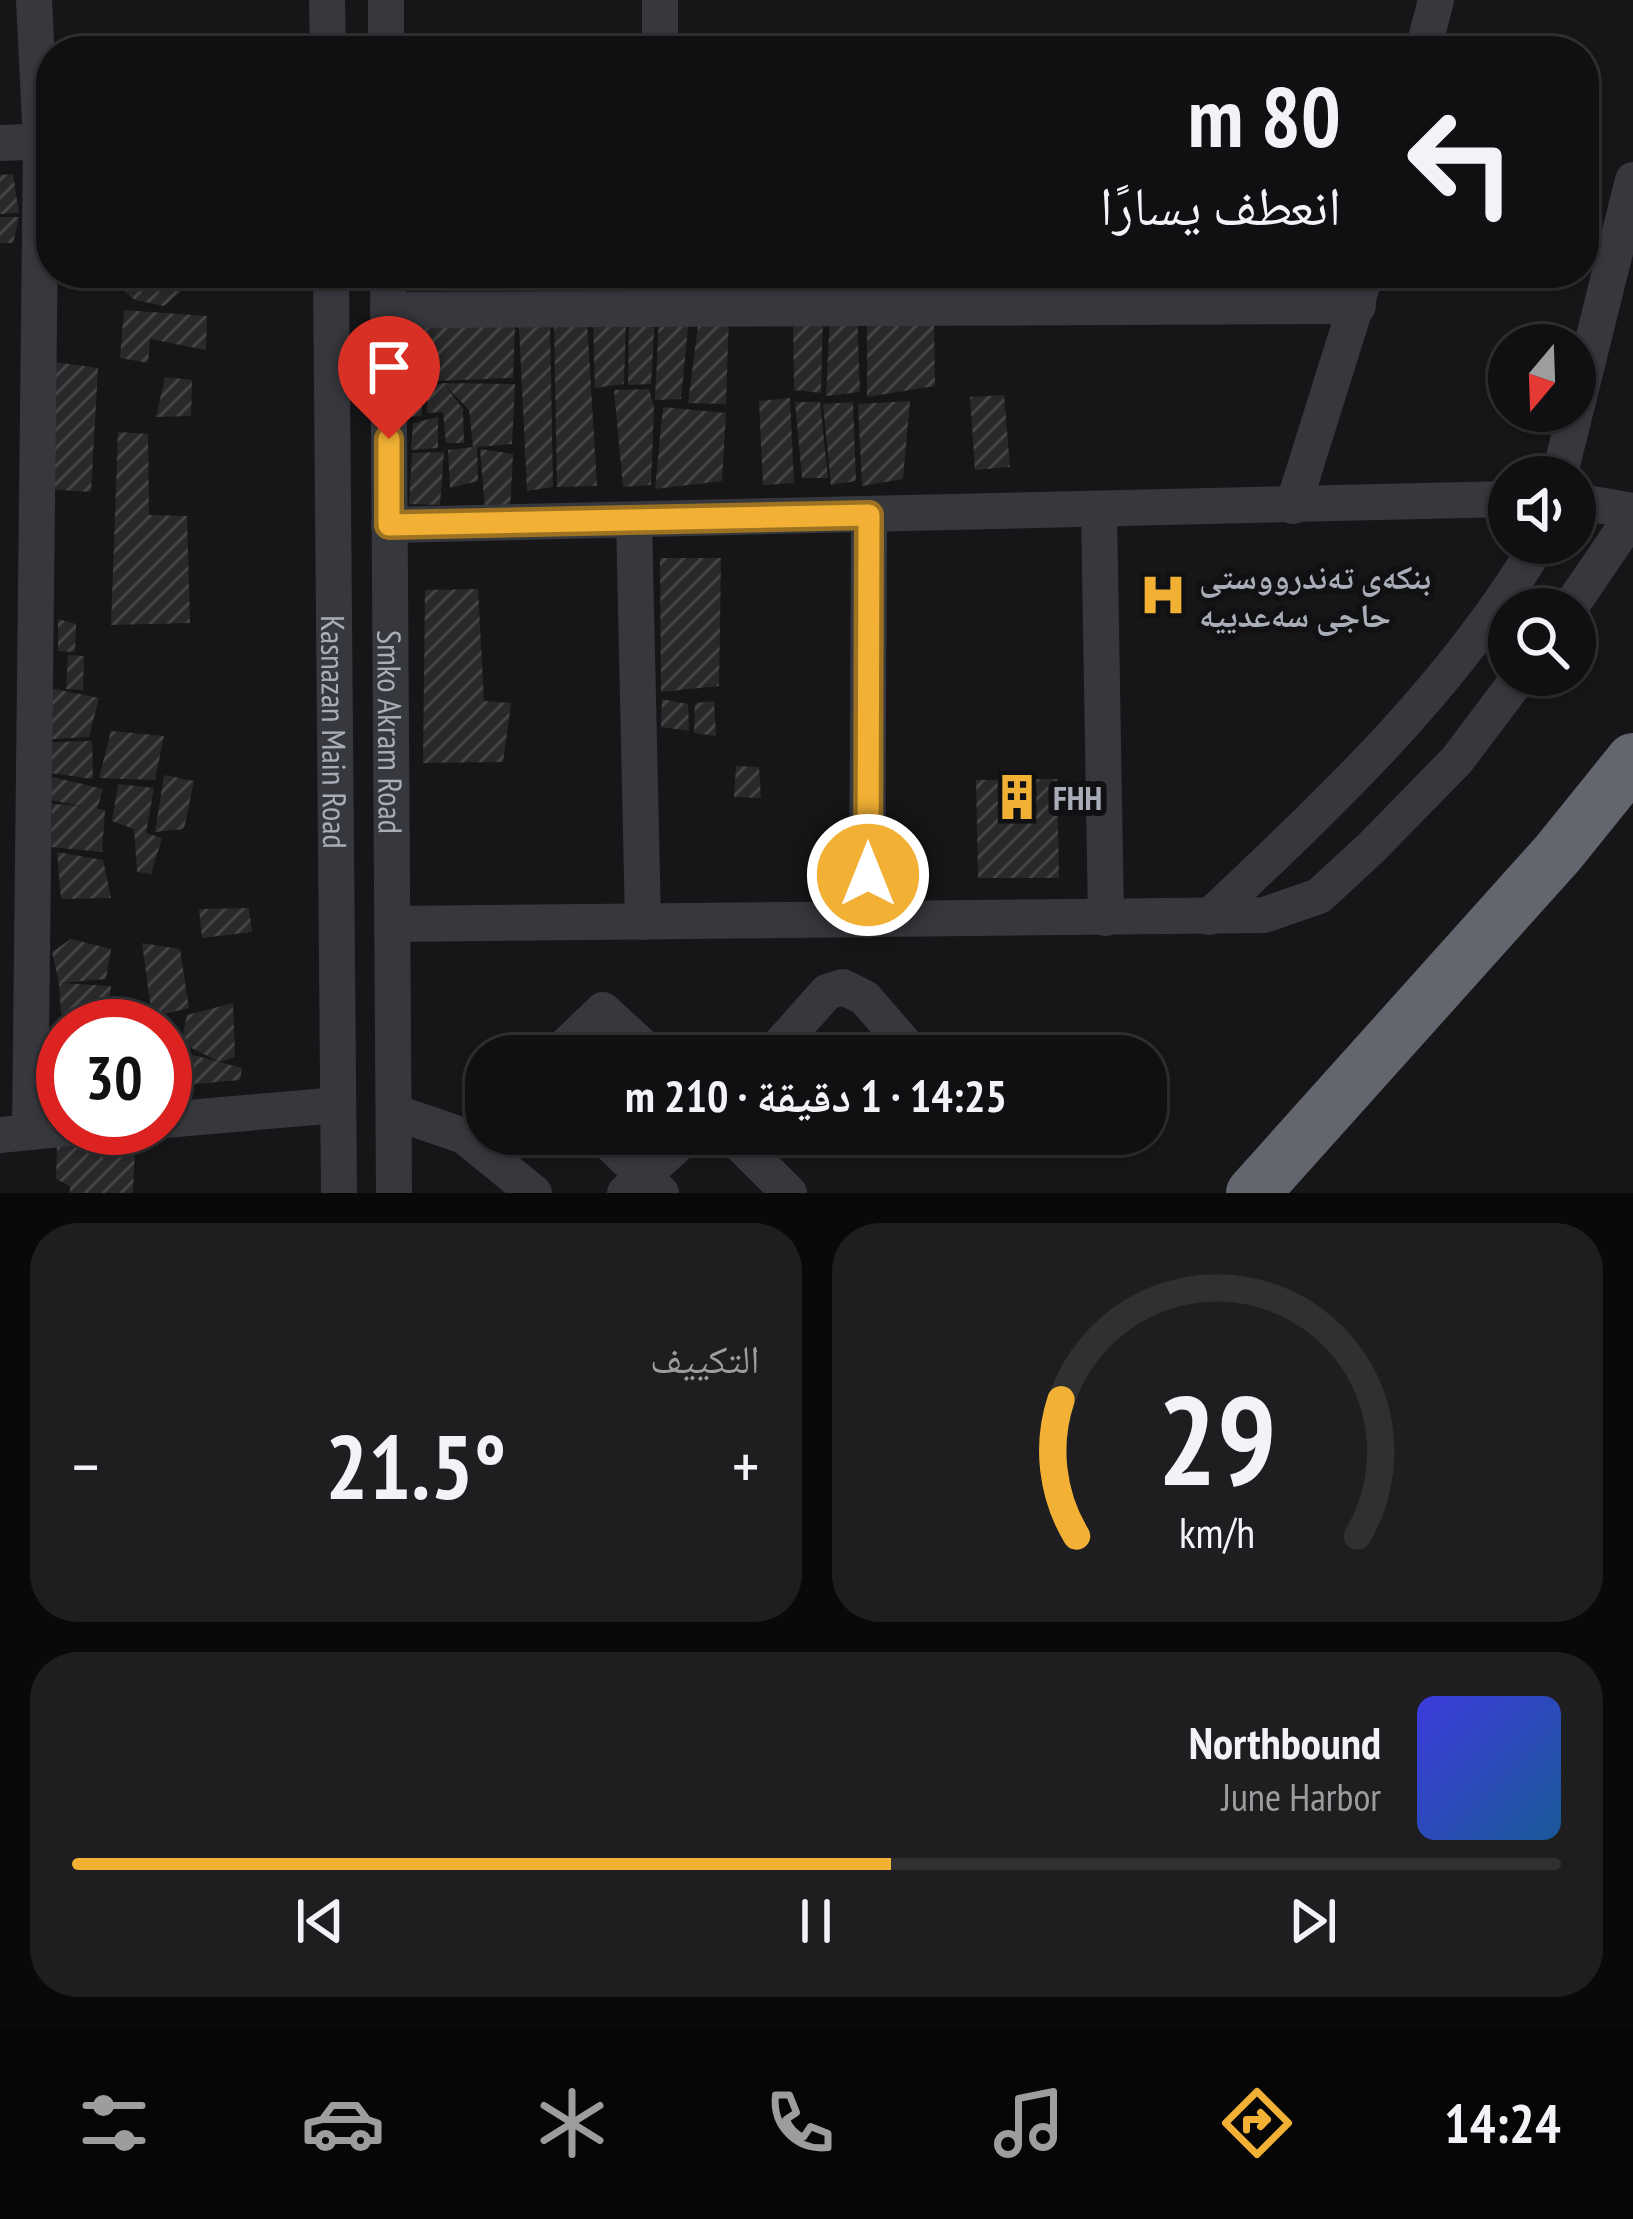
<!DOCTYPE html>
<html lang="ar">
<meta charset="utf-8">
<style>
body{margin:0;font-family:"PT Sans Narrow","Noto Naskh Arabic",sans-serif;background:#1e1e20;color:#f1f3f6;direction:rtl;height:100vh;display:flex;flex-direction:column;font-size:45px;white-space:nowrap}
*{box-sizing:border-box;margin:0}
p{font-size:39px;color:#9c9d9f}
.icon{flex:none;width:66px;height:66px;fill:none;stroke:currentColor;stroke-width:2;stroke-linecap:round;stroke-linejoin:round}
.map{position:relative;height:1193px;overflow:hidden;direction:ltr}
.details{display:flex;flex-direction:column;gap:30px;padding:30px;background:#09090a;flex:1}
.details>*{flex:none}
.hud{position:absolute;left:36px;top:36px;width:1563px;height:252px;border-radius:48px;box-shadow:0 3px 9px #0004,0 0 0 3px #303032;direction:rtl;background:#101012;color:#f1f3f6;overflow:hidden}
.needle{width:78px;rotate:199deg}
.tools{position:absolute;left:1488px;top:324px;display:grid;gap:24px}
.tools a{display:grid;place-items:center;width:108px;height:108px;border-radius:50%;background:#101012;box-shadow:0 3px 9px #0004,0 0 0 3px #303032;font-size:60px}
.speed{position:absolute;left:36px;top:999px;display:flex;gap:24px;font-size:60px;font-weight:700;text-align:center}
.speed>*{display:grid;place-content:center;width:156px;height:156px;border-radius:50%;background:#101012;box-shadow:0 3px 9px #0004,0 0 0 3px #303032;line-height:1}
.speed .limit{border:18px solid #d22;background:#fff;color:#111}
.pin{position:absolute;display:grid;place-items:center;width:102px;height:102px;color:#fff;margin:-123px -51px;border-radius:50% 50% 50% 0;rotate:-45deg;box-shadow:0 0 12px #0007}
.pin .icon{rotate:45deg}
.me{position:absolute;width:132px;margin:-66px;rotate:0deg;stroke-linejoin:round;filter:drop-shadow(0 0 9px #0008)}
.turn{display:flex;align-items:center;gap:42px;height:252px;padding:0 60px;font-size:54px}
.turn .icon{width:156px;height:156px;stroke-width:2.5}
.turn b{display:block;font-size:84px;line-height:102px}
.big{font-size:90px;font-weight:700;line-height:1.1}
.details .widget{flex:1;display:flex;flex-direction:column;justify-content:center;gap:18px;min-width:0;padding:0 42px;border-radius:48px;background:#1e1e20}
.details .dial{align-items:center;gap:0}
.dial svg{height:312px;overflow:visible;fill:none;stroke:#303032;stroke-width:7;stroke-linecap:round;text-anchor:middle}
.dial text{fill:#f1f3f6;stroke:none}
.song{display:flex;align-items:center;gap:36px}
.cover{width:144px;height:144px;border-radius:18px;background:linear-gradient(135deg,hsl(240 70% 55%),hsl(210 70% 35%))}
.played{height:12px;border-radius:6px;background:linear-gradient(90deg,#f2b134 55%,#303032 55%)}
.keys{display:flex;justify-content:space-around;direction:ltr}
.heat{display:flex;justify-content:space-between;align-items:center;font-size:66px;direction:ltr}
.details .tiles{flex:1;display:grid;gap:30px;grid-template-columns:1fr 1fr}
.widget:last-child{grid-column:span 2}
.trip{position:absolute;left:465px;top:1035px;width:702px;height:120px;border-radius:48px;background:#101012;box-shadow:0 3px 9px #0004,0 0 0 3px #303032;font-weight:700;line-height:120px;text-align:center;direction:rtl}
.dock{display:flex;height:192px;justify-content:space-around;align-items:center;background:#060607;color:#9c9d9f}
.dock .icon{width:84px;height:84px}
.dock .on{color:#f2b134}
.dock b{font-size:54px;color:#f1f3f6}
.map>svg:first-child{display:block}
.building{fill:url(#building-hatch)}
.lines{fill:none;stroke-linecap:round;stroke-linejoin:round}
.minor{stroke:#37383d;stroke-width:36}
.highway{stroke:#63666e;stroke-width:54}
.route-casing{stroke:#9d7322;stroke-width:30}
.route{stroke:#f2b134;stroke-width:21}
.labels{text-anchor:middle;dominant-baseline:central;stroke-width:12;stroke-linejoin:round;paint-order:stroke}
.poi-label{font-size:33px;font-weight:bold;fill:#a8adb8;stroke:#111113;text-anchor:start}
.street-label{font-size:33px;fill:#a8adb8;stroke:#111113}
</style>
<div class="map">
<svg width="1633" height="1193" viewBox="0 0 1633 1193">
<defs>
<pattern id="building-hatch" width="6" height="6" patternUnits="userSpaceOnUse" patternTransform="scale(3)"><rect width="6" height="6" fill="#29292c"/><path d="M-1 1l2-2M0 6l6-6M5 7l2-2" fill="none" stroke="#454548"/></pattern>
</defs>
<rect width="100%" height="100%" fill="#161618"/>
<path class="building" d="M13,174L19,213L0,214V175Z
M0,217H19L13,243H0Z
M138,273H183V290L164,306L135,300L120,288L140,285Z
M823,309L821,393L794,390L793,319Z
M124,310L207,316L206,350L150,339L148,363L120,358Z
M830,313H857L860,392L826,396Z
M867,313L934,323L935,386L867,397Z
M729,314L726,404L688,403L699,319Z
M655,315L651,384L628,385L629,323Z
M659,317H689L681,399L655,400Z
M626,318L624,384L595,388L593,321Z
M587,321L597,486L557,487L554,324Z
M550,323L553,487L527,491L519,327Z
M411,327H515L513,378L411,382Z
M55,362L98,368L91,492L44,489Z
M165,377L192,380L191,416L156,417Z
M443,383L515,384L512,444L477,447L478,481L450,488L448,450L473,447L469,410L445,385L463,409L464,443H446L443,412L427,413L428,387Z
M422,385V416L403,417L404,386Z
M649,389L654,407L651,485L623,487L614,390Z
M1004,395L1010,467L975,470L970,397Z
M790,398L794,483L763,485L759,401Z
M910,401L903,479L862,486L858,404Z
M795,402H820L828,478H802Z
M853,402L856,481L831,485L823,404Z
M663,407L726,413L722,481L655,489Z
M438,417V448L411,450L413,423Z
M118,432L148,434L149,515L187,516L190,623L111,625Z
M480,449L513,454L510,509H485Z
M444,452L440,505L409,504L412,453Z
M660,558H721L719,686L661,692Z
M478,589L484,701L511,703L503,762L423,763L425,590Z
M58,619L76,624L75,652L58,651Z
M68,655L84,656L83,690L66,689Z
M45,687L99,698L89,737L39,740Z
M662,699L688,704L689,731L661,727Z
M714,701L716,736L694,733L695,703Z
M111,731L164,736L155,780L99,778Z
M92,741L93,779L50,773L52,742Z
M736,766L759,767L761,798L734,797Z
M164,775L194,781L184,829L155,832Z
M53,777L103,789L97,809L105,810L102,852L51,847L52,804L83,806L49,800Z
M1057,779L1059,878H978L976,780Z
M118,784L154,788L146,833L162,838L151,874L137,872L134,829L112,821Z
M57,852L103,860L111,898L61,899Z
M249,908L252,932L202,938L199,909Z
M71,939L111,949L106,979L59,983L52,952Z
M142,943L180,949L189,1008L152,1017Z
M59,983L111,986L107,1021L61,1014Z
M233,1003L235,1057L220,1062L242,1068L240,1080L172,1086L170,1049L220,1062L181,1043L187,1015Z
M69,1016L94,1026H63V1060L50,1061L63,1062V1103H53L47,1032Z
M57,1144L135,1147L133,1193H70V1186L56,1179Z"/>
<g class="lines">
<g class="minor">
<path d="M327,0L328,51"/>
<path d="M386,0V51"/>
<path d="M660,0V51"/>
<path d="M1423,51L1436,0"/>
<path d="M0,143L51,141"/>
<path id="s1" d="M331,273L339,1193"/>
<path id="s2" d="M388,273L394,1193"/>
<path d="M388,310L1358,306"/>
<path d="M1559,477L1633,180"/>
<path d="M1575,501L1633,511"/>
<path d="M1293,506L1366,273"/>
<path d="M1099,511L1106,918"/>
<path d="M634,520L643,922"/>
<path d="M389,525L1509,499"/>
<path d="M1569,609L1633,515"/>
<path d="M1209,917C1334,798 1449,692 1539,543"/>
<path d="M867,920L869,515"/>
<path d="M393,924L1264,915L1319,896L1371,848L1457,760L1521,675"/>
<path d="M555,1056L603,1010L653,1056"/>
<path d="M770,1056L827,992L843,987L865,998L915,1056"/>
<path d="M394,1112L464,1136L534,1193"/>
<path d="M165,1120L338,1105"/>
<path d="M30,1131L41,142L34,0"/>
<path d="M600,1134L661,1193"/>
<path d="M730,1134L789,1193"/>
<path d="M857,1134L860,1137"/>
<path d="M0,1135L69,1128"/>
<path d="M625,1193L689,1134"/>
</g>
<path class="highway" d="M1253,1193L1558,853L1633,760"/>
</g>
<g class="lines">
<defs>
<path id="route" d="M389,439V525L869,515L868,875"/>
</defs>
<use href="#route" class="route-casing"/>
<use href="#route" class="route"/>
</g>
<defs>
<symbol id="hospital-bare" viewBox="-9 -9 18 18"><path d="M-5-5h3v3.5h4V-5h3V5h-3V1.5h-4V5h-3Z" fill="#f2b134" stroke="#111113" stroke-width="2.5" paint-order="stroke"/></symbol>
<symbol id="building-bare" viewBox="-9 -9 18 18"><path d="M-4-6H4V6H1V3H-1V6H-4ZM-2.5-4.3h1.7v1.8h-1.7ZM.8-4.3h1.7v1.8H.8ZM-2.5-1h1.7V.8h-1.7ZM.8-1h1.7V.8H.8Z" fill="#f2b134" stroke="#111113" stroke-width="2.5" paint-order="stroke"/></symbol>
</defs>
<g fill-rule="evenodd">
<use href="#hospital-bare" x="1130" y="562" width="66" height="66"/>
<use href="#building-bare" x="984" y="764" width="66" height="66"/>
</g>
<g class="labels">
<g class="poi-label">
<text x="1199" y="576">بنکەی تەندرووستی<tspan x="1199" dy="38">حاجی سەعدییە</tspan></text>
<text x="1053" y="797">FHH</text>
</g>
<g class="street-label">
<text stroke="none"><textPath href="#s1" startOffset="459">Kasnazan Main Road</textPath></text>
<text stroke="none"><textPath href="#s2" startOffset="459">Smko Akram Road</textPath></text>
</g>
</g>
</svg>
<div class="tools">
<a><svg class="needle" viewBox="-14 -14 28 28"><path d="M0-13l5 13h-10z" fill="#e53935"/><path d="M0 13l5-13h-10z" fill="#9c9d9f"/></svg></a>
<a><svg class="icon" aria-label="sound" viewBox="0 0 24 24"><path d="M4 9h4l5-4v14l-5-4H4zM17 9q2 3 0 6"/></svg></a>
<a><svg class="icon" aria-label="search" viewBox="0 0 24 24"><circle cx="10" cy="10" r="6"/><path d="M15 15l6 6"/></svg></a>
</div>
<div class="speed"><div class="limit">30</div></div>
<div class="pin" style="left:389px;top:439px;background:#d93025"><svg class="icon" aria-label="arrive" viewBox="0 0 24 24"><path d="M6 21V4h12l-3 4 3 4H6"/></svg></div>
<svg class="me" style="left:868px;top:875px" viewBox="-20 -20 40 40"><circle r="17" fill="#f2b134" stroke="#fff" stroke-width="3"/><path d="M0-11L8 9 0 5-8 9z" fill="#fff"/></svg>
<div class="trip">14:25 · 1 دقيقة · 210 m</div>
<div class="hud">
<div class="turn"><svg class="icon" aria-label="left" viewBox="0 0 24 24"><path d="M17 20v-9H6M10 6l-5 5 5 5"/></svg><div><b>80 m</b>انعطف يسارًا</div></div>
</div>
</div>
<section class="details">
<div class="tiles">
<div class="widget dial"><svg viewBox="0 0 100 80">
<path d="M14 69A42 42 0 1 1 86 69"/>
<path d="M14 69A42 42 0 0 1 10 34" stroke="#f2b134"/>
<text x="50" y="56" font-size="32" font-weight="700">29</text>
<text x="50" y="72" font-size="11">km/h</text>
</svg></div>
<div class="widget"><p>التكييف</p>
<div class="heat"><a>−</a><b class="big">21.5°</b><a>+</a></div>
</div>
<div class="widget">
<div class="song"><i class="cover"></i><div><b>Northbound</b><p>June Harbor</p></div></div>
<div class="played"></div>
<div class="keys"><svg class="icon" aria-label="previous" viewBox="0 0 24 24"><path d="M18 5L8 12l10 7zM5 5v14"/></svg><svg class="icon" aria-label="pause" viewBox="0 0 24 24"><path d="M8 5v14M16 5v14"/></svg><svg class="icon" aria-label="next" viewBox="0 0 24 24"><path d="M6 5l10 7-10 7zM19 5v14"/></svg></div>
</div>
</div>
</section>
<nav class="dock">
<b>14:24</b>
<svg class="icon on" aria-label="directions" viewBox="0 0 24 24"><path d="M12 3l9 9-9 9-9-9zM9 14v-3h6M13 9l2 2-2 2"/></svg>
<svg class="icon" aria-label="music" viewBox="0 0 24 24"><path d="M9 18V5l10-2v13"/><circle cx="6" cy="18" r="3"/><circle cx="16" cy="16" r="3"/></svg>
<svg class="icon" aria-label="phone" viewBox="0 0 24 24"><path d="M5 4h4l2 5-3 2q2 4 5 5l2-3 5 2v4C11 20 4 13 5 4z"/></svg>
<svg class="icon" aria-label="climate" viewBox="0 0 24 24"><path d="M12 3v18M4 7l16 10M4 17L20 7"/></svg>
<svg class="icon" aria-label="car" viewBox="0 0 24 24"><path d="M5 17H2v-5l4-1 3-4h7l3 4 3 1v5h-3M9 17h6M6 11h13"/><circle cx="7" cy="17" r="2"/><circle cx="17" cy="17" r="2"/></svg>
<svg class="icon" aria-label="filters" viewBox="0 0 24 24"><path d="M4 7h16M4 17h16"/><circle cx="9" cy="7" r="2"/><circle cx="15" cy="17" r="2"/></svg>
</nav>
